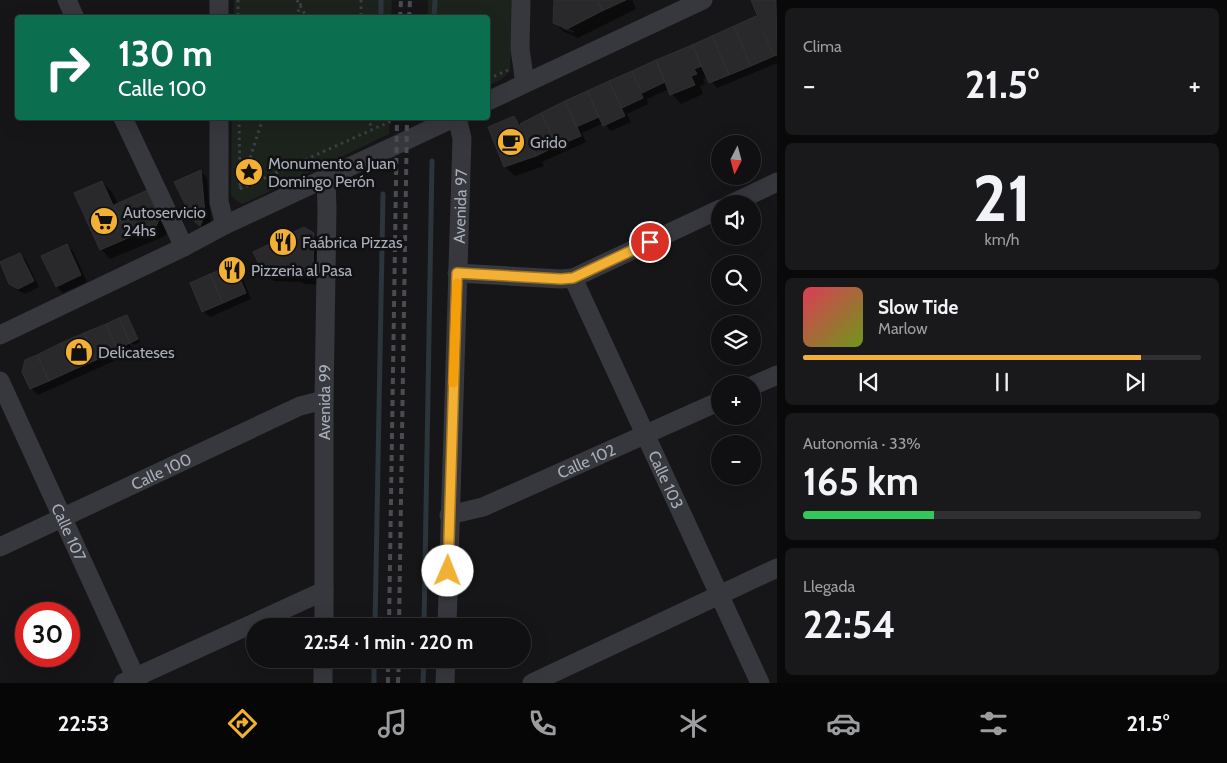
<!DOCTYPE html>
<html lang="es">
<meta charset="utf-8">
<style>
body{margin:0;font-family:Cabin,sans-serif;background:#19191b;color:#f1f3f6;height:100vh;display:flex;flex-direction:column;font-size:19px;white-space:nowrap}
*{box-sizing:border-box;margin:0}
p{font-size:16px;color:#9c9d9f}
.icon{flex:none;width:28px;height:28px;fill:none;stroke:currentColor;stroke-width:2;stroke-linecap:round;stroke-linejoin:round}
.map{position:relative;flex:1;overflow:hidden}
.sheet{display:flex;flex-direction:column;gap:8px;padding:8px;background:#09090a;width:450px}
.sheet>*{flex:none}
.top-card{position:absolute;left:15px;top:15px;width:475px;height:105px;border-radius:5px;box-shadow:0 5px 20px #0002,0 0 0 1px #303032;background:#0b6e4f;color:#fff;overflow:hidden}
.needle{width:32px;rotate:186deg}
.fabs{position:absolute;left:711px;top:135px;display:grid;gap:10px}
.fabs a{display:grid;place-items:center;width:50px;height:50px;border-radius:50%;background:#101012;box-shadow:0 5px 20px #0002,0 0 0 1px #303032;font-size:25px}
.speed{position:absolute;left:15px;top:602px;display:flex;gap:10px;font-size:25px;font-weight:700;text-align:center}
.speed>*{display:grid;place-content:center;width:65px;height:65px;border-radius:50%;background:#101012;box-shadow:0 5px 20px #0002,0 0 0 1px #303032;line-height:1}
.speed .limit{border:8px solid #d22;background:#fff;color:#111}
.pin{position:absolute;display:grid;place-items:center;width:42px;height:42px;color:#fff;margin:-21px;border:2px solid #fff;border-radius:50%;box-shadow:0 1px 5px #0007}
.me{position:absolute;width:55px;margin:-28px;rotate:1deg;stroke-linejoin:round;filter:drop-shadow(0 0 4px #0008)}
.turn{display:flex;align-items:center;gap:18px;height:105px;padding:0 20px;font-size:22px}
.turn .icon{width:65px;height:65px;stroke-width:2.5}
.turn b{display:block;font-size:35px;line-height:42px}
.big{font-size:38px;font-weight:700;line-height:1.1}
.sheet .widget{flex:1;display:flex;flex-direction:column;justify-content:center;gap:8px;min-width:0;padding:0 18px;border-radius:8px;background:#19191b}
.sheet .dial{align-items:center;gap:0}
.dial b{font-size:65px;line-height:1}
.song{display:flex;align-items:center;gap:15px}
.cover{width:60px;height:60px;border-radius:8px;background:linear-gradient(135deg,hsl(350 70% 55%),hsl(80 70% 35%))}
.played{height:5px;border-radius:2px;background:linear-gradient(90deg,#f2b134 85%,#303032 85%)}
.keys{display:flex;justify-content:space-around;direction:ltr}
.heat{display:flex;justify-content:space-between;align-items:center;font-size:28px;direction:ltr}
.charge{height:8px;border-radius:4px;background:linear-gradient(90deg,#34c759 33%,#303032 0)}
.trip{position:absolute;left:246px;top:618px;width:285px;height:50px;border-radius:25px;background:#101012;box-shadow:0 5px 20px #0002,0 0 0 1px #303032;font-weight:700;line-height:50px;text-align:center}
.menu{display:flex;height:80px;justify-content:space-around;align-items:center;background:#060607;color:#9c9d9f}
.menu .icon{width:35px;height:35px}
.menu .on{color:#f2b134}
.menu b{font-size:22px;color:#f1f3f6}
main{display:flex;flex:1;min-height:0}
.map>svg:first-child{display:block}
.green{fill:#1c231d}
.shadow{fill:#0007;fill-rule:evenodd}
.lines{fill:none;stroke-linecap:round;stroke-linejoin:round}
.stream{stroke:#2c353c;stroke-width:5}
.building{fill:#29292c;stroke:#303034}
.path{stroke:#3d3f44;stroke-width:3;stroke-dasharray:2.5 4;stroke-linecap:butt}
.minor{stroke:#37383d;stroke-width:19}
.rail{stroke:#4a4c52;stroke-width:4;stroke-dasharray:6 5;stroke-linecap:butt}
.route-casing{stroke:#9d7322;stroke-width:12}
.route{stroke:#f2b134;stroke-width:9}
.slow{stroke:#f59e0b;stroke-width:9}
.labels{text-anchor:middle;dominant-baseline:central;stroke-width:5;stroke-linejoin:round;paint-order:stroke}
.poi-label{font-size:16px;fill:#a8adb8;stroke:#111113;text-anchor:start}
.street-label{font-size:16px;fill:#a8adb8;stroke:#111113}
</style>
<main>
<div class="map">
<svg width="777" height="683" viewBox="0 0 777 683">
<rect width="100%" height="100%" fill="#161618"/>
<path class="green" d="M234,0H392L391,17H234Z
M428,0H511L510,71L502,79L488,86V18L428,17Z
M232,118H390L389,134L243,204L237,201L231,195Z"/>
<path class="shadow" d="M555,0H632L636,9L578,38L564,32L555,22ZM562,26L574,31L573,33L562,29Z
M753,0H777V63L717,88L708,77L703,79L705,84L700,86L703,94L681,104L672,94L669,89L647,99L648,104L627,114L631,122L611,131L604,123L582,133L586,142L542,162L544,166L515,176L505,167L489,128L513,117L521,125L565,102L756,18L761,23Z
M201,172L207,178L211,222L207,231L194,219Z
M102,182L112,192L118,204L150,191L170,226L165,236L110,259L101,249Z
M313,234L323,244L322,285L305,284L302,282L274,281L264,271Z
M66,245L73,251L87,282L63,293L57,287L43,256Z
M20,254L26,260L39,287L25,294L17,290L10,283L0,263Z
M234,266L240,272L251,299L210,317L203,311Z
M127,316L140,342L134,345L130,342H127L135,350L122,355L123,357L38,395L32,389L24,372Z"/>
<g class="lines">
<path class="stream" d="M381,18V0
M434,18L435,0
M375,626L383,194
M424,626L432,161
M374,683V659
M423,683L424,659"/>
</g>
<path class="building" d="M554,0H598L602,11L567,29L553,23Z
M598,0H626L602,11Z
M751,0H776L777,55L774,56Z
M756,16L774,56L751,66L734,26Z
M734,26L751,66L729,75L712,36Z
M712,36L729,75L709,83L692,45Z
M692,45L702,66L694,69L697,74L691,76L695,85L670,95L656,60Z
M656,60L665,82L642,93L632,71Z
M632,71L643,98L622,108L609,81Z
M609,81L625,116L603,126L587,91Z
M587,91L599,117L576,127L565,101Z
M565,101L581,136L557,146L541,113Z
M541,113L557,146L536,156L520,124Z
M514,116L536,156L504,167L488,127Z
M201,170L205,215L200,226L193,220L174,182Z
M102,181L128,238L100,250L74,193Z
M150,189L161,216L156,226L128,238L114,205Z
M304,227L314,233L313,276L294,275L293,273L263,272L253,252Z
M67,244L81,275L56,287L41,256Z
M20,253L34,281L18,289L9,284L0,262Z
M234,265L246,293L223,303L210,274Z
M210,274L223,303L202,312L190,283Z
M127,315L138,339L130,343L119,318Z
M119,318L130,343L117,349L106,324Z
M106,324L118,351L96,360L84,333Z
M84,333L96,360L73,370L61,343Z
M61,343L73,370L49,381L37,355Z
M37,355L49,381L30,389L22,372L25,360Z"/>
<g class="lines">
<path class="path" d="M238,0V18
M297,0L307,18
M361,0V18
M296,18L302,0
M488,79L508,70
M239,118L240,189L263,118
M366,118L373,128
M240,189L398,118"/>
<g class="minor">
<path d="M67,0L75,18"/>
<path d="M521,0L520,49L525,83"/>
<path d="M219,18V0"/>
<path d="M488,101L703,0"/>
<path d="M123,118L184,247"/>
<path d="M219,118V202L225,225"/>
<path d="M731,204L777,182"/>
<path d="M457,273L561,279L573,278L720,209"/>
<path id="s1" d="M573,278L760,683"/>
<path d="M0,335L184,247L225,225L454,118"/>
<path id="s2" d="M0,381L138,683"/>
<path d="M752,386L777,375"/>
<path id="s3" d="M449,515L483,507L720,401"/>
<path id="s4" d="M0,547L300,406L324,400"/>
<path id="s5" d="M324,626V400L327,208L326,179"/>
<path id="s6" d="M447,626L462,138L457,118"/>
<path d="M123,683L324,591"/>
<path d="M323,683V659"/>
<path d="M445,683L446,659"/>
<path d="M532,683L777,568"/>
</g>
<path class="rail" d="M400,18L401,0
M409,18L410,0
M389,626L397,118
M399,626L407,118
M388,683V659
M398,683L399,659"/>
</g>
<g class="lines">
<defs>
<path id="route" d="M448,571L457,273L561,279L573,278L650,242"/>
</defs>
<use href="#route" class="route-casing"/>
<use href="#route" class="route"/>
<path class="slow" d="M453,383L457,283"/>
</g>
<defs>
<symbol id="cafe-disc" viewBox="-11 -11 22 22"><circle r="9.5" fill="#f2b134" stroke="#111113"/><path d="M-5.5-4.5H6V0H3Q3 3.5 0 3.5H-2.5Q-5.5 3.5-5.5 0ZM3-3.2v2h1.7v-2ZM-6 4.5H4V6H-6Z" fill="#111"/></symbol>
<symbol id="sight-disc" viewBox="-11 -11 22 22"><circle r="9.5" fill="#f2b134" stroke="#111113"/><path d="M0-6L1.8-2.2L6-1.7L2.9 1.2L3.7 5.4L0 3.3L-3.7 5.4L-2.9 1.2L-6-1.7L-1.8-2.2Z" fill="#111"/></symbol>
<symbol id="supermarket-disc" viewBox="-11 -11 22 22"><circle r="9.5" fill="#f2b134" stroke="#111113"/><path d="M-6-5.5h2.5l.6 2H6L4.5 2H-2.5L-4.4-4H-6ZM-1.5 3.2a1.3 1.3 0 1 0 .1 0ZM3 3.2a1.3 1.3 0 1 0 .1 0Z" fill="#111"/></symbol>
<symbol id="restaurant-disc" viewBox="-11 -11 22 22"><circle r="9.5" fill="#f2b134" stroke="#111113"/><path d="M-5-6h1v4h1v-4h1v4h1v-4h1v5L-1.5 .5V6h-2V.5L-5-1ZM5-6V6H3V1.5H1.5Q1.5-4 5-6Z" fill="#111"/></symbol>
<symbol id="shop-disc" viewBox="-11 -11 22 22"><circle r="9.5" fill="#f2b134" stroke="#111113"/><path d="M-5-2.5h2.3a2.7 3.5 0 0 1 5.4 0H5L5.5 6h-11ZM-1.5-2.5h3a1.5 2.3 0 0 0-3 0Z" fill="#111"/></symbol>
</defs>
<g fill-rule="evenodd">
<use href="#cafe-disc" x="495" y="126" width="32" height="32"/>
<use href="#sight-disc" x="233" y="156" width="32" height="32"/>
<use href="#supermarket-disc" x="88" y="205" width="32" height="32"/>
<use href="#restaurant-disc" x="267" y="226" width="32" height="32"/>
<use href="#restaurant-disc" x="216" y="254" width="32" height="32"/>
<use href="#shop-disc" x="63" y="336" width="32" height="32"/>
</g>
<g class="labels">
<g class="poi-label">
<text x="530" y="142">Grido</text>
<text x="268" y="163">Monumento a Juan<tspan x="268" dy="18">Domingo Perón</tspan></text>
<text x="123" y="212">Autoservicio<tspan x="123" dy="18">24hs</tspan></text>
<text x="302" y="242">Faábrica Pizzas</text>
<text x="251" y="270">Pizzeria al Pasa</text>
<text x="98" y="352">Delicateses</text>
</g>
<g class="street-label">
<text stroke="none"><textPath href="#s6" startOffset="420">Avenida 97</textPath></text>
<text stroke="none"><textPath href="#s5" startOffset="224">Avenida 99</textPath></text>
<text stroke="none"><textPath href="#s3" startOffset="148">Calle 102</textPath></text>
<text stroke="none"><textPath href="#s4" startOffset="178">Calle 100</textPath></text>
<text stroke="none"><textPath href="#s1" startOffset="222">Calle 103</textPath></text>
<text stroke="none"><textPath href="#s2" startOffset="166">Calle 107</textPath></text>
</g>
</g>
</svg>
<div class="fabs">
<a><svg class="needle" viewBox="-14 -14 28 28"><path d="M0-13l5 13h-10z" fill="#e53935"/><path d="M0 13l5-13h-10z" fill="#9c9d9f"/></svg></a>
<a><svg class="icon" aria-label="sound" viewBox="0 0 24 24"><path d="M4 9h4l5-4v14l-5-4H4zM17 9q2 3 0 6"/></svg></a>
<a><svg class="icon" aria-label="search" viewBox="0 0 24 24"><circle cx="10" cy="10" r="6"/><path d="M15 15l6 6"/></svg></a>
<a><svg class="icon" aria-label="layers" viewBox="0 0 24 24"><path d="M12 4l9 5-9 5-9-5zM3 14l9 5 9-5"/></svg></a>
<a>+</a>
<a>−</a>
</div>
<div class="speed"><div class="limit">30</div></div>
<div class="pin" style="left:650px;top:242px;background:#d93025"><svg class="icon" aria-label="arrive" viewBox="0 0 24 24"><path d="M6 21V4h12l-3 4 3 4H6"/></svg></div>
<svg class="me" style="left:448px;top:571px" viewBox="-20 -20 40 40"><circle r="19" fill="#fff"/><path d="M0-13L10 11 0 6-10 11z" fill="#f2b134"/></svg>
<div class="trip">22:54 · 1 min · 220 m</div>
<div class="top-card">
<div class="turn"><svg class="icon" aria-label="right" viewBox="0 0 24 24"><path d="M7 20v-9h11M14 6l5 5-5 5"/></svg><div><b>130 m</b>Calle 100</div></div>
</div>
</div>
<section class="sheet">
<div class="widget"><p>Clima</p>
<div class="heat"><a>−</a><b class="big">21.5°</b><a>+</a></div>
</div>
<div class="widget dial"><b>21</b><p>km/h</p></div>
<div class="widget">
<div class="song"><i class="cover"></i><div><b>Slow Tide</b><p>Marlow</p></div></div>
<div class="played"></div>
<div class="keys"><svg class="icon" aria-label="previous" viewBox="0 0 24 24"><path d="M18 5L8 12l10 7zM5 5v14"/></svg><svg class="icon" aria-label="pause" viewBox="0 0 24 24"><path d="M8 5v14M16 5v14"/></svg><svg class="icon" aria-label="next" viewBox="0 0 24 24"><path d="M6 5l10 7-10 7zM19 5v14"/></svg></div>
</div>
<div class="widget"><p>Autonomía · 33%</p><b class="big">165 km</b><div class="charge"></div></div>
<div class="widget"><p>Llegada</p><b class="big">22:54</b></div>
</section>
</main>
<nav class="menu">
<b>22:53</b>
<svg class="icon on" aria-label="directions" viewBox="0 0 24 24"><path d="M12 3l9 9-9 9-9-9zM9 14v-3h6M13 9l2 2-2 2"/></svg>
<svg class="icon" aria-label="music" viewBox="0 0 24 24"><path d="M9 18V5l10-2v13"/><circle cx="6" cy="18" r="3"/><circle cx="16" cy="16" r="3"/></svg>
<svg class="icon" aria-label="phone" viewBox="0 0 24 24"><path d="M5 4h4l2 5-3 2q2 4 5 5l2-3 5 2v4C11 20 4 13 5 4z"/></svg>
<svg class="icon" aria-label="climate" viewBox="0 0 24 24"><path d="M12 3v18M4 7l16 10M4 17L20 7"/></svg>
<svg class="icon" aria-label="car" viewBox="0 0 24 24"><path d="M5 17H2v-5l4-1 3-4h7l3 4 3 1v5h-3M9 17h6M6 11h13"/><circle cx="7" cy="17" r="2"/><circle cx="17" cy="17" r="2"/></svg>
<svg class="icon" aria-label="filters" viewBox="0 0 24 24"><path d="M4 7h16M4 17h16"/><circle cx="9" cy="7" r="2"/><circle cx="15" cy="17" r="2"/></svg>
<b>21.5°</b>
</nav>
